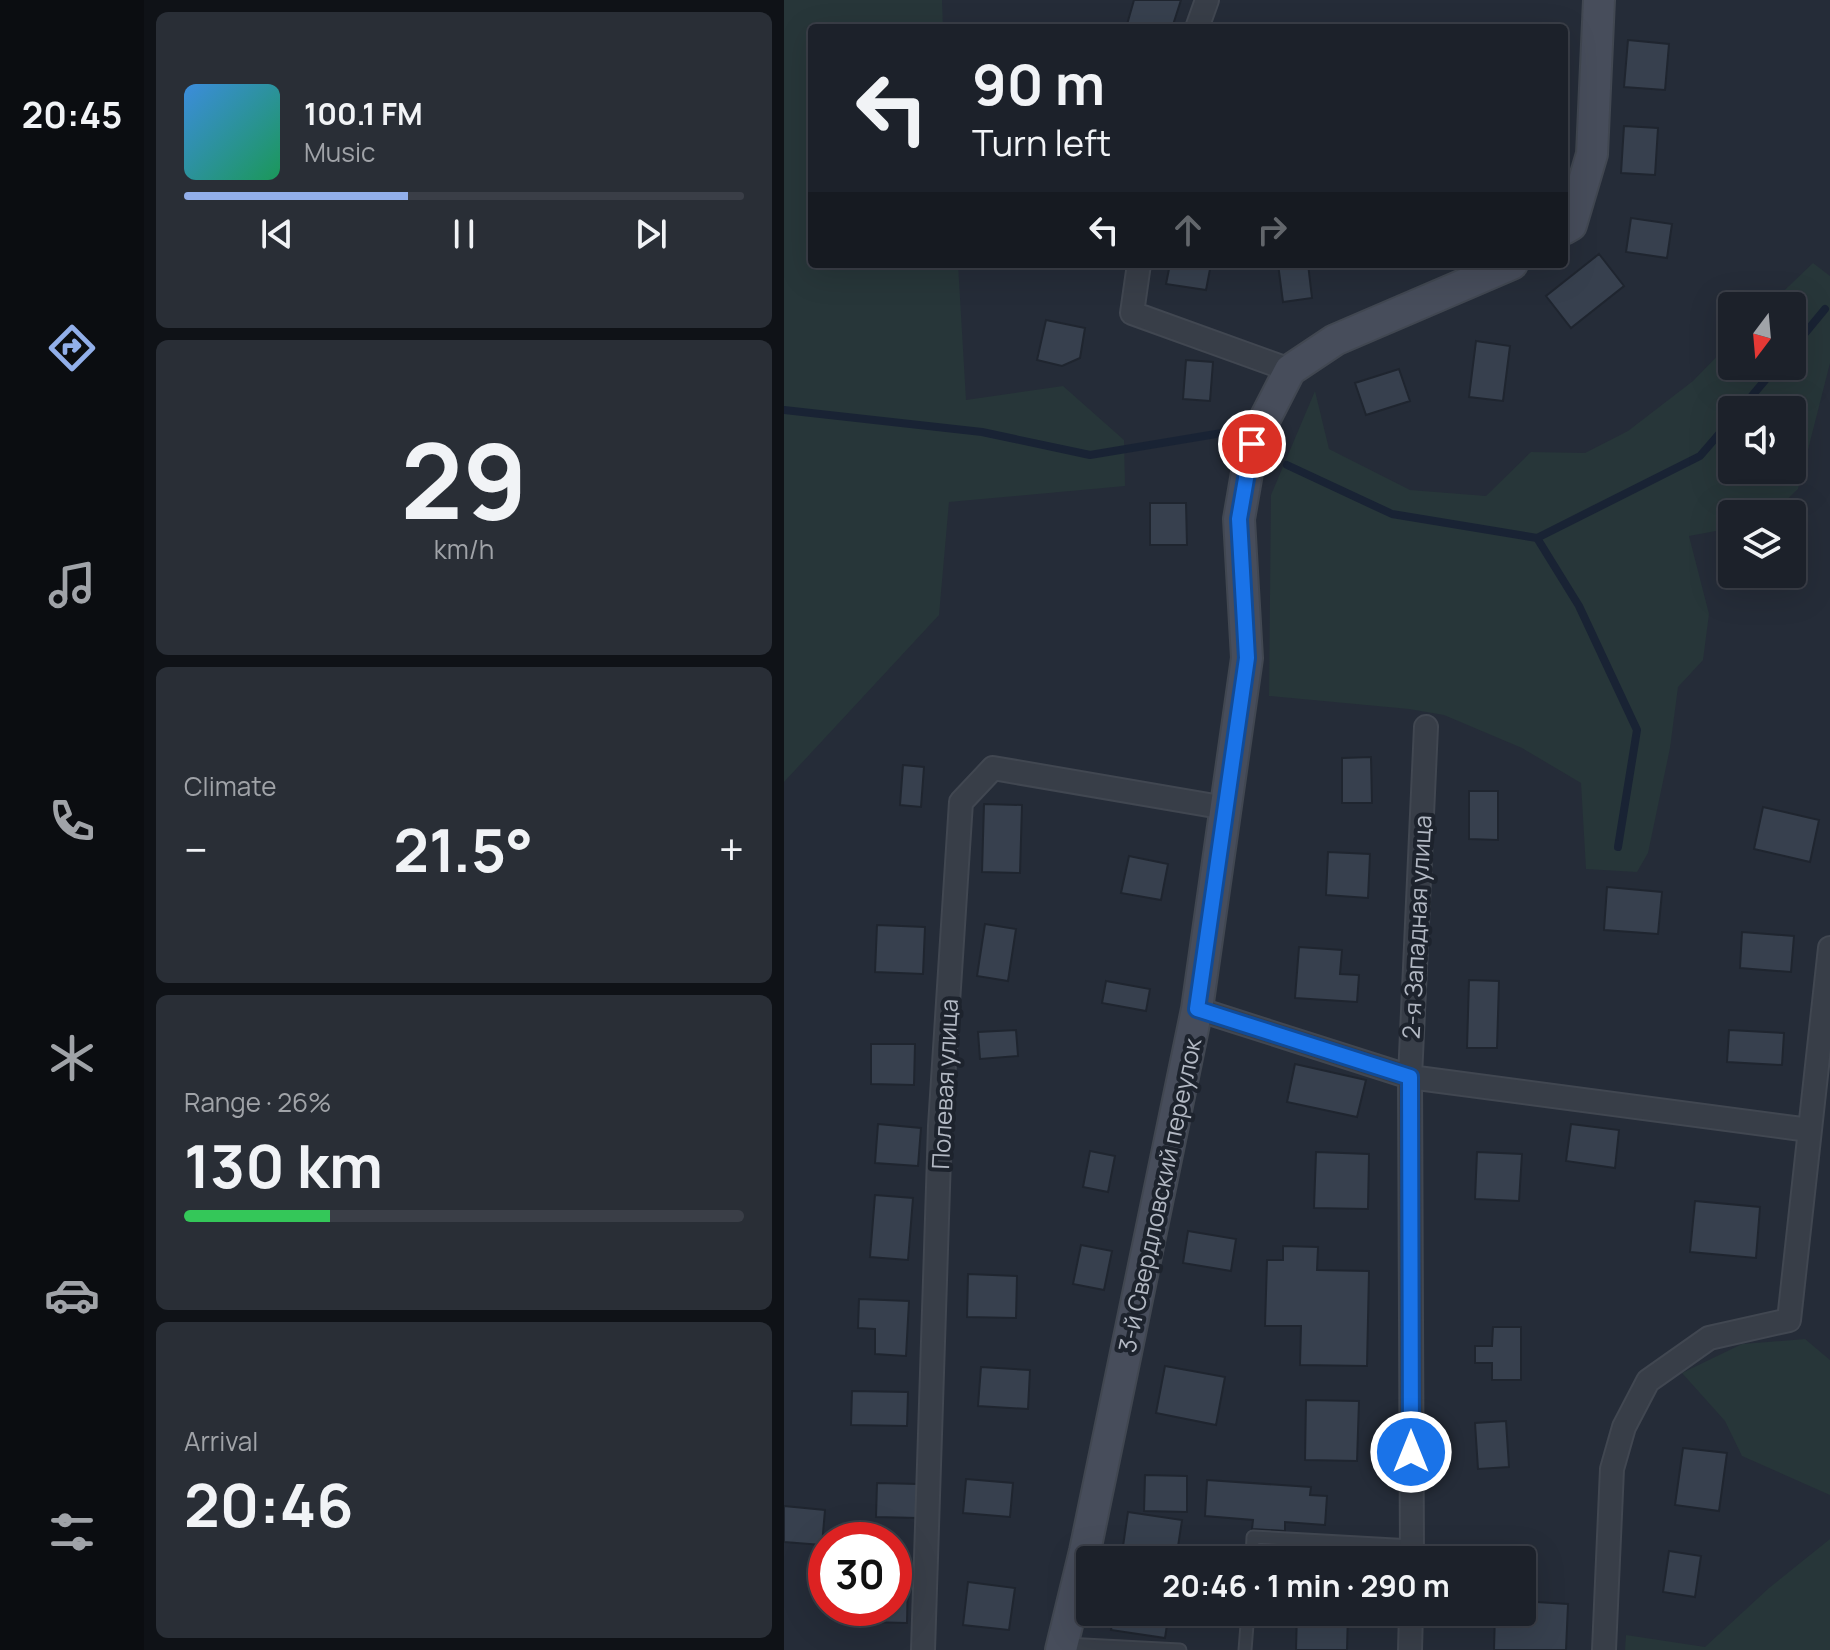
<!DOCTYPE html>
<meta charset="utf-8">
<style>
body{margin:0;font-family:Manrope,sans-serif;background:#292e36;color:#f1f3f6;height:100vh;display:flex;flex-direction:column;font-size:30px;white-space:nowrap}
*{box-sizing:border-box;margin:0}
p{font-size:26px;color:#a0a3a8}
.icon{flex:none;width:44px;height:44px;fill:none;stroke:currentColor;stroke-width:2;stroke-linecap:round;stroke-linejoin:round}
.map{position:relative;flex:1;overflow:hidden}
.panel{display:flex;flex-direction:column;gap:12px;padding:12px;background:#0f1217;width:640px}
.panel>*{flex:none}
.banner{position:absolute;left:24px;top:24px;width:760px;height:244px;border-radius:8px;box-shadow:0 8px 32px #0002,0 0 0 2px #3a3e47;background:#1c212a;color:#f1f3f6;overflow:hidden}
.needle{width:52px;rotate:196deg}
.fabs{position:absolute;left:934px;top:292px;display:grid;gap:16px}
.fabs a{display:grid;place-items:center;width:88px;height:88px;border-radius:8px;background:#1c212a;box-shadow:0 8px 32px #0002,0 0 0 2px #3a3e47;font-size:40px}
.speed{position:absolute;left:24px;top:1522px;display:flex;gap:16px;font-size:40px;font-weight:700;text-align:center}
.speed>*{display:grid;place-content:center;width:104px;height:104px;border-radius:50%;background:#1c212a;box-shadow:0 8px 32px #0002,0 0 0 2px #3a3e47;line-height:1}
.speed .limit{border:12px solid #d22;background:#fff;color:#111}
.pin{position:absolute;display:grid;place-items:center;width:68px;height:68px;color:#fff;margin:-34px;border:4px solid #fff;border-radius:50%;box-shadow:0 2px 8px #0007}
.me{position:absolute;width:88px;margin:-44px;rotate:0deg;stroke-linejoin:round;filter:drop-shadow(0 0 6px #0008)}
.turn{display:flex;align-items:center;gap:28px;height:168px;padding:0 32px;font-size:36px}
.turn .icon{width:104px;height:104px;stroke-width:2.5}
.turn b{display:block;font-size:56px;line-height:68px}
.lanes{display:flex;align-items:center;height:76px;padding:0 32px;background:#0003;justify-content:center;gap:40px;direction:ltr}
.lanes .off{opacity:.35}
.big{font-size:60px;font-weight:700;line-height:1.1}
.panel .widget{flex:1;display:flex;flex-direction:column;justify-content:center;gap:12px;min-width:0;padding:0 28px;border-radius:12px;background:#292e36}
.panel .dial{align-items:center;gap:0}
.dial b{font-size:104px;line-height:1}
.song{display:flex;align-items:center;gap:24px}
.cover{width:96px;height:96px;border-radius:12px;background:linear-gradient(135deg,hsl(210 70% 55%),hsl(150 70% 35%))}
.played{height:8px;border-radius:4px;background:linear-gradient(90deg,#92afea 40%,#3a3e47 40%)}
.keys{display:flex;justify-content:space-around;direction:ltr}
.heat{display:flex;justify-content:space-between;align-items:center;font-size:44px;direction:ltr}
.charge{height:12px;border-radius:6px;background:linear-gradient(90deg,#34c759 26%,#3a3e47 0)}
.trip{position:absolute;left:292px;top:1546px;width:460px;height:80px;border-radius:8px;background:#1c212a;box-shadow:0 8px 32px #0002,0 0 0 2px #3a3e47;font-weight:700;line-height:80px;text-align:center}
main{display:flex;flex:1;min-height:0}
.tabs{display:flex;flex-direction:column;width:144px;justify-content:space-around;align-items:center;background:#0b0d11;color:#a0a3a8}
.tabs .icon{width:56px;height:56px}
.tabs .current{color:#92afea}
.tabs b{font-size:36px;color:#f1f3f6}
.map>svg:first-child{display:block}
.green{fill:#273639;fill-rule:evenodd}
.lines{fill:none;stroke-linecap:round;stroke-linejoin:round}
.stream{stroke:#192334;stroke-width:8}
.building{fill:#37404e;stroke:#1f252f;stroke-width:2}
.service-casing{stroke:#414751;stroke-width:15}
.minor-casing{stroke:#414751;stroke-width:26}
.secondary-casing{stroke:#414751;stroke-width:34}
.service{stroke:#383e48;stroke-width:11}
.minor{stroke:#383e48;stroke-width:22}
.secondary{stroke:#474d5b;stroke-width:30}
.route-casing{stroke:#114b97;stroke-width:20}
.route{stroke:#1a73e8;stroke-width:14}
.labels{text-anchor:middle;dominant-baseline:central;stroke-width:8;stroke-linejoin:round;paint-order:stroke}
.street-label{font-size:24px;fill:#b3b9c4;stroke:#1d232d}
</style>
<main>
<nav class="tabs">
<b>20:45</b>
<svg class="icon current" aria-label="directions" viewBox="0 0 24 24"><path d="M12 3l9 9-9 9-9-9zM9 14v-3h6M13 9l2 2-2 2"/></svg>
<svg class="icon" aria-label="music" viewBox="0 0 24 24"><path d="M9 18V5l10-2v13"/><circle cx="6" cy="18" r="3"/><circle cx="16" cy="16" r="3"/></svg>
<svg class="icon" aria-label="phone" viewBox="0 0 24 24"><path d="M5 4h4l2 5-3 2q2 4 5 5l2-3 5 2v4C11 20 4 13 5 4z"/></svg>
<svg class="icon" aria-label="climate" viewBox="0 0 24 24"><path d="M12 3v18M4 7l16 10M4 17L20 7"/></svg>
<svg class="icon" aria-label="car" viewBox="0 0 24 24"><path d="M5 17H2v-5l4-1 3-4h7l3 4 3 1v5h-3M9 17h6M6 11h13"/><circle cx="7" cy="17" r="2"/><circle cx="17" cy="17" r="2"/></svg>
<svg class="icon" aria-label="filters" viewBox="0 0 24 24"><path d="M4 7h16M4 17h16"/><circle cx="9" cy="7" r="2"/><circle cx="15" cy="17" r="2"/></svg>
</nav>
<section class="panel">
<div class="widget">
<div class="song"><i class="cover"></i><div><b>100.1 FM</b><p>Music</p></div></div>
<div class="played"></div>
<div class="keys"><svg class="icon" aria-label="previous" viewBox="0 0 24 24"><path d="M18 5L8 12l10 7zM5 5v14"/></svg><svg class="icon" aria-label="pause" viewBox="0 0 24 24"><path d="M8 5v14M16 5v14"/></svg><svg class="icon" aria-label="next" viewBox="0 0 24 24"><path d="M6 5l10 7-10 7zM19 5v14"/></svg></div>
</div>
<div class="widget dial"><b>29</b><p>km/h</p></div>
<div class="widget"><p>Climate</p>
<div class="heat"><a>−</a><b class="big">21.5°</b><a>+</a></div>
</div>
<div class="widget"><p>Range · 26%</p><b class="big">130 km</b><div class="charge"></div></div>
<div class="widget"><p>Arrival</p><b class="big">20:46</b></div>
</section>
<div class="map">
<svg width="1046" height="1650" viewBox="0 0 1046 1650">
<rect width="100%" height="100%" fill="#252c38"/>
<path class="green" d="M0,0H158L159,28H28V264H174L182,400L279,386L340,440L341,486L165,502L155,615L0,782Z
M1029,263L1046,276V363L1014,489L988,514H948V528L905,536L925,614L919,660L894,687L886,748L864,853L853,872L802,869L797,783L738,748L660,715L625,709L485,696L487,495L531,391L545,449L626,490L702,496L747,452L801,453L844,431L909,381L948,341V366H1008V306H984ZM948,410H1008V470H948Z
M1021,1339L1046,1360V1495L958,1456L941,1421L898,1373L958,1344Z
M1046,1539V1650H841L842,1635L921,1647L985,1588Z"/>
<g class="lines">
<path class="stream" d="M1008,349L1041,309
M0,410L198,432L306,455L438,433L445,436
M956,410L993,366
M503,465L608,514L753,538L916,456L948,419
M753,538L795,606L853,730L834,847"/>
</g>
<path class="building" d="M350,0H397L388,28H342Z
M844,40L885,44L881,90L840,87Z
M840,126L874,128L871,175L837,173Z
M847,218L888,224L883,258L842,252Z
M815,254L840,286L787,328L762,296Z
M386,264H427L422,290L382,284Z
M494,264H524L528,298L499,302Z
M262,320L301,328L296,358L278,366L253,360Z
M692,341L726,346L719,401L685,397Z
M402,360L429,362L426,401L399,399Z
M615,369L626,401L582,415L571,383Z
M366,503H402L403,545H366Z
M587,757L588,803H558V758Z
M119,765L140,767L137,807L116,805Z
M685,791H714V840L685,839Z
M200,804L238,805L236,873L198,872Z
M979,807L1035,820L1026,862L970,849Z
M544,852L586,854L584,898L542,895Z
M345,856L384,864L377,900L337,893Z
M823,887L878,892L874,934L820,930Z
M201,924L232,929L224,981L193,976Z
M93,925L141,927L139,974L91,972Z
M958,932L1010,936L1007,972L956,968Z
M515,947L558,950L556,974L575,975L573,1002L511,998Z
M685,980L715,981L713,1048H683Z
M322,981L366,989L362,1011L318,1003Z
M232,1030L234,1056L196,1059L194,1032Z
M945,1030L1000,1033L998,1065L943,1062Z
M87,1044H131L130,1085L87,1084Z
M511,1064L582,1080L573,1117L503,1102Z
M94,1124L137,1128L134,1166L91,1163Z
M787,1124L835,1130L831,1168L782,1161Z
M306,1151L331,1156L324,1192L299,1187Z
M532,1152L585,1154L584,1209L530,1208Z
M693,1152L738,1154L735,1201L691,1199Z
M91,1195L129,1198L124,1260L86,1257Z
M911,1201L976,1207L972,1258L906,1252Z
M404,1231L452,1239L447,1271L399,1263Z
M297,1245L328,1251L320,1290L289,1284Z
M499,1246L534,1247L533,1270L585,1271L583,1366L516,1365L517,1326H481L483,1260H499Z
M184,1274L233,1276L232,1318L183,1317Z
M75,1299L125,1301L122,1356L91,1354V1329L74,1328Z
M709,1327H737V1380H708V1363H691V1346H708Z
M381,1366L441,1377L432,1425L372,1413Z
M197,1367L246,1370L244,1409L194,1406Z
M68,1391L124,1392L123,1426L67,1425Z
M522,1400L575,1401L573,1461L521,1460Z
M722,1421L725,1467L694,1469L691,1423Z
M899,1448L943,1453L935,1511L891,1505Z
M361,1475L403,1476V1512L360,1511Z
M182,1479L229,1483L226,1517L179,1513Z
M423,1480L527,1487L526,1495L543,1496L541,1525L501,1522V1531L468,1529L469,1520L421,1516Z
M93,1483L134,1484V1518L92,1517Z
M0,1506L41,1510L38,1545L0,1542Z
M344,1512L398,1520L392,1560H337Z
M885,1551L917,1556L911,1597L879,1592Z
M110,1577H124L123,1623L81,1622L82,1608H110Z
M184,1582L231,1588L225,1630L179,1625Z
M738,1601L784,1604L782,1650H710L711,1612H738Z
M330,1612H385L381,1638L327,1630Z
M513,1612H564L563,1650H512Z"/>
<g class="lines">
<defs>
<path id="service" d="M468,1560L469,1537L628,1546
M281,1644L396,1650
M461,1650L464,1612"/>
<path id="minor" d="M413,28L423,0
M355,264L348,313L506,370
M413,1009L626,1077L1025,1130
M628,1560L626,1077L642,727
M139,1650L156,1126L177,802L209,768L442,808
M626,1650L627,1612
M820,1650L828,1469L840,1427L864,1381L925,1338L1005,1320L1046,948"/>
<path id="secondary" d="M780,229L787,225L808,154L815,0
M277,1650L301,1551L413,1009L463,658L455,519L468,444L506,370L551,340L728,264"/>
</defs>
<use href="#service" class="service-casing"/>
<use href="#minor" class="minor-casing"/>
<use href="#secondary" class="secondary-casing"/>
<use href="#service" class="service"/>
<use href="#minor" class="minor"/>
<use href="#secondary" class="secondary"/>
</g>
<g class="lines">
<defs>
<path id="route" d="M468,444L455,519L463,658L413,1009L626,1077L627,1452"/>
</defs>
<use href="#route" class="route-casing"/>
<use href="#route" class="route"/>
</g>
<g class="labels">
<g class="street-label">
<text transform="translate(632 927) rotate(-87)">2-я Западная улица</text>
<text transform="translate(160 1084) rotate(-87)">Полевая улица</text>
<text transform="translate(375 1195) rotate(-78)">3-й Свердловский переулок</text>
</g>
</g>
</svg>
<div class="fabs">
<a><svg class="needle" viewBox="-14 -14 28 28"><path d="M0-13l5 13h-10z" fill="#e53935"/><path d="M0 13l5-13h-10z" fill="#a0a3a8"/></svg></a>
<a><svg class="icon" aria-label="sound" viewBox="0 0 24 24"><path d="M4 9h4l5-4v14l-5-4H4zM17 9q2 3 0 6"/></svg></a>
<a><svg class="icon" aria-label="layers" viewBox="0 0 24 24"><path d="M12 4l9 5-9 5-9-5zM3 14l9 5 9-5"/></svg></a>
</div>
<div class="speed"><div class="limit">30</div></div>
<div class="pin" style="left:468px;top:444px;background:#d93025"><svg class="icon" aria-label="arrive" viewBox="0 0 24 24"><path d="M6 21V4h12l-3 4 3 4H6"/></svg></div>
<svg class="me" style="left:627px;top:1452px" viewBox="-20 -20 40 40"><circle r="17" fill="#1a73e8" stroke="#fff" stroke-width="3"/><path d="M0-11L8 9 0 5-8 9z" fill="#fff"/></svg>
<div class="trip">20:46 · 1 min · 290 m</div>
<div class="banner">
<div class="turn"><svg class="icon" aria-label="left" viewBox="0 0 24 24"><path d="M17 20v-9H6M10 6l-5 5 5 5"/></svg><div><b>90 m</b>Turn left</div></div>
<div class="lanes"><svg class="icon" aria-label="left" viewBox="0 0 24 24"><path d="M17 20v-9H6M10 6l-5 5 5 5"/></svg><svg class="icon off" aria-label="ahead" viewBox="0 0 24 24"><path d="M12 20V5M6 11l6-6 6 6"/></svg><svg class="icon off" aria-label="right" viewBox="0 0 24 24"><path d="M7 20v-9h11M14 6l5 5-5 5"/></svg></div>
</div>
</div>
</main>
